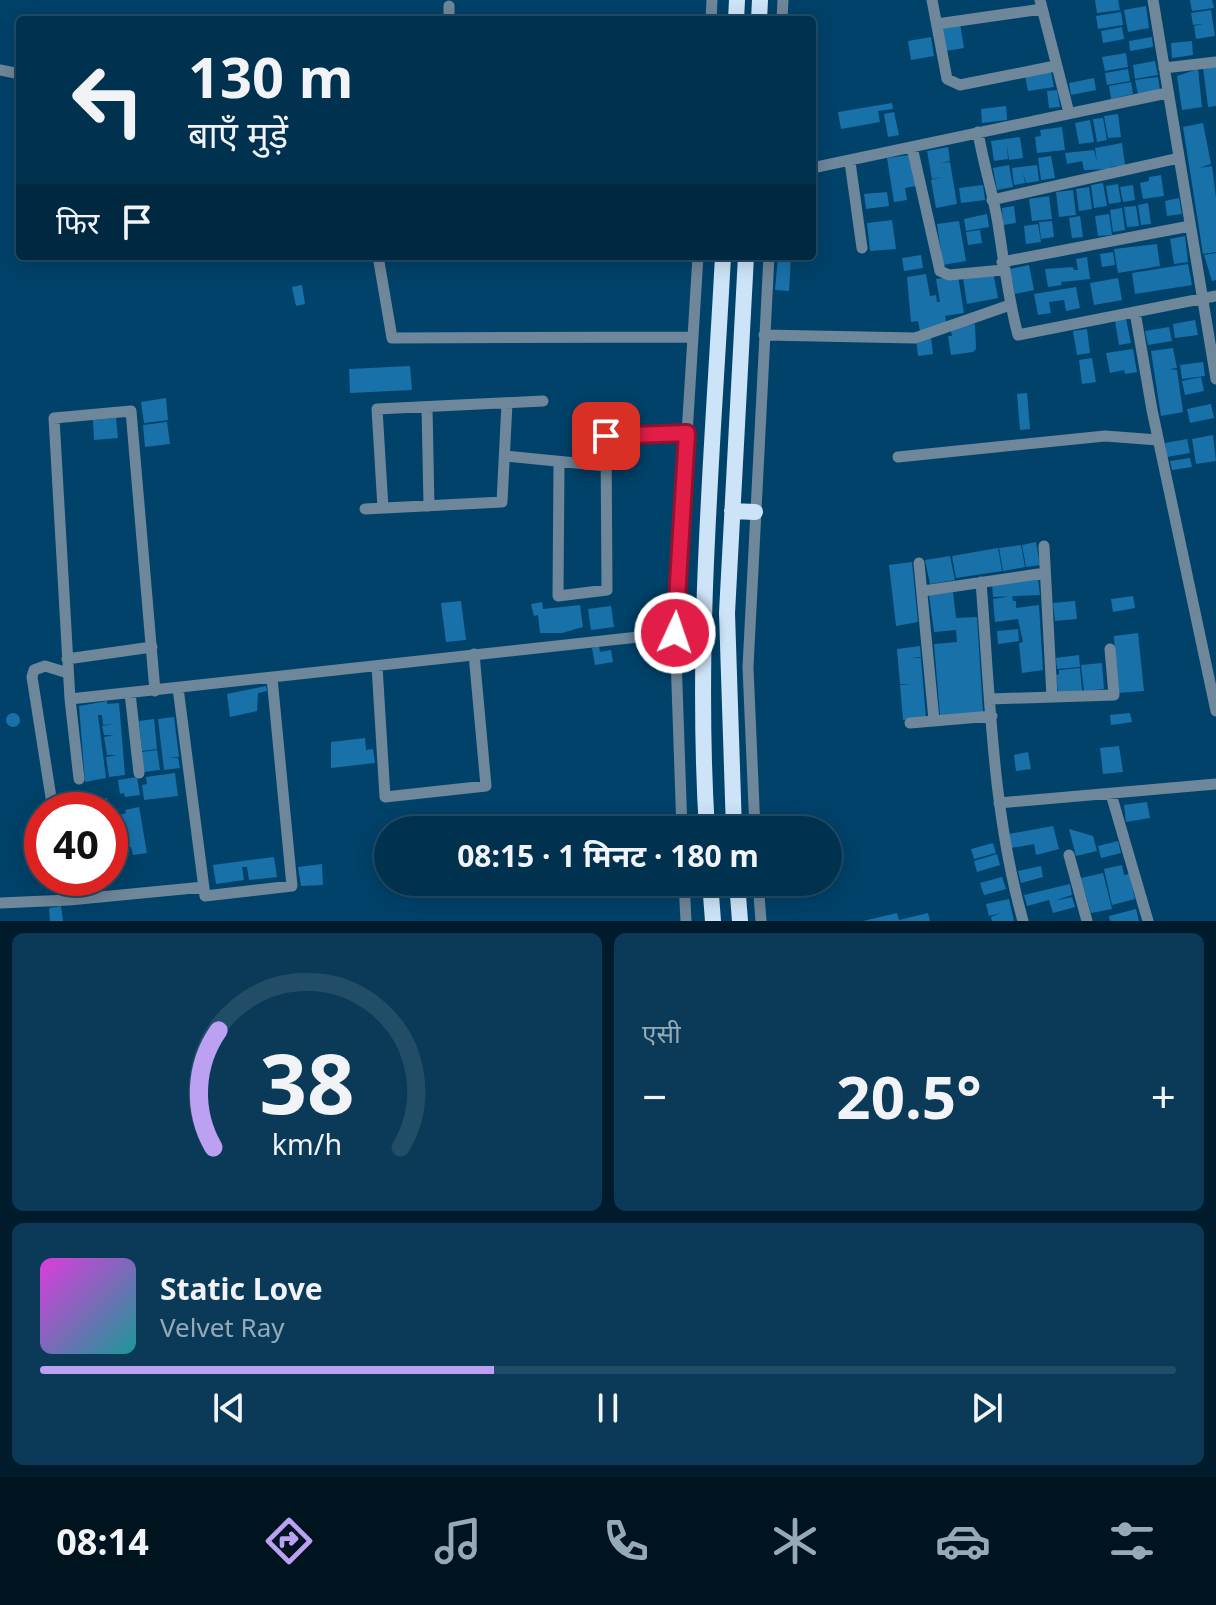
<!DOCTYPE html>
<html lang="hi">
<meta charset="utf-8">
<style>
body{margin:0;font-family:"Noto Sans","Noto Sans Devanagari",sans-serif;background:#0a3a57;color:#f1f3f6;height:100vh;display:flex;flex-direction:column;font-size:30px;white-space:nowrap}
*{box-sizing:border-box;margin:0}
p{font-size:26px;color:#95aab7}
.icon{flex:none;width:44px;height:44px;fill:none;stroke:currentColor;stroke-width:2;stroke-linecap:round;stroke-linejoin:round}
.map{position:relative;height:921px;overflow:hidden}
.panel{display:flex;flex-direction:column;gap:12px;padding:12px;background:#001c2c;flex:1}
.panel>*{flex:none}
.top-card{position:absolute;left:16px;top:16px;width:800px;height:244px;border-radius:8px;box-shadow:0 4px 20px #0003,0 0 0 2px #224d67;background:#003250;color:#f1f3f6;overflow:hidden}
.speed{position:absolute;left:24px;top:792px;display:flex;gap:16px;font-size:40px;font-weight:700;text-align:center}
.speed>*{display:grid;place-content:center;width:104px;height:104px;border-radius:50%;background:#003250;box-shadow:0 4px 20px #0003,0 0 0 2px #224d67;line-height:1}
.speed .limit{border:12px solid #d22;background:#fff;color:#111}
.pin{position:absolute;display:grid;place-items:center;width:68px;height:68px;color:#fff;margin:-34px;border-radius:16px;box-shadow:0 4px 12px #0006}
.me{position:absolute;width:88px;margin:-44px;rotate:3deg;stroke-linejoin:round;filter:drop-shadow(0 0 6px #0008)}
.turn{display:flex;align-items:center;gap:28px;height:168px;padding:0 40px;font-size:36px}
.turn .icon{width:104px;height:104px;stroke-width:2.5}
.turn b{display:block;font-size:56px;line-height:68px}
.then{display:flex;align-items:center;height:76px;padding:0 40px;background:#0003;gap:16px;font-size:30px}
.big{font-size:60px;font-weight:700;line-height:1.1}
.panel .tile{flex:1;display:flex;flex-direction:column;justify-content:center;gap:12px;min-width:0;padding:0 28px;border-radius:12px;background:#0a3a57}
.panel .dial{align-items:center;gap:0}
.dial svg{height:208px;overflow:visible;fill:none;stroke:#224d67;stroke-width:7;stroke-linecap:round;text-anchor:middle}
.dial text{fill:#f1f3f6;stroke:none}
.song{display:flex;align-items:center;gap:24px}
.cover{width:96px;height:96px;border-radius:12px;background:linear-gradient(135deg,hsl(300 70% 55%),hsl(180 70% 35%))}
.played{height:8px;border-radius:4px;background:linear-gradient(90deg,#bca0f2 40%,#224d67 40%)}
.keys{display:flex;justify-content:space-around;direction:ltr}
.heat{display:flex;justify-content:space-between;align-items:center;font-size:44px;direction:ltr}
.panel .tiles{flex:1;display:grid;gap:12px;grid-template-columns:1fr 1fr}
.tile:last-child{grid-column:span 2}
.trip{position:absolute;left:374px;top:816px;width:468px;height:80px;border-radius:40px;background:#003250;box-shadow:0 4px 20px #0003,0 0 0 2px #224d67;font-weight:700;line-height:80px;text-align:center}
.menu{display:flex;height:128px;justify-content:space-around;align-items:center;background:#001420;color:#95aab7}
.menu .icon{width:56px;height:56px}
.menu .selected{color:#bca0f2}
.menu b{font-size:36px;color:#f1f3f6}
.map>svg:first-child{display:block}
.building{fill:#1971aa}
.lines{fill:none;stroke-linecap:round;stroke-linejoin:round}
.minor{stroke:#6f879a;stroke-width:11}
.highway{stroke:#cde4f8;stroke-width:16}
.route-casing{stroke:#92132f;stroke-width:20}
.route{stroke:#e11d48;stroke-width:14}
</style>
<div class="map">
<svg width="1216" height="921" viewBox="0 0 1216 921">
<rect width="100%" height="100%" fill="#00426a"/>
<path class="building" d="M1095,0H1118L1120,10L1097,13Z
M1190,0H1212L1214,8L1192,11Z
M1146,6L1149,28L1128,32L1124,10Z
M1211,10L1215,36L1196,39L1194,26L1203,24L1193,25L1191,13Z
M1121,12L1123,25L1098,29L1096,16Z
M960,23L964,48L945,51L941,26Z
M1122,27L1124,39L1103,43L1101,31Z
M931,37L934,56L911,60L908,41Z
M1152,37L1153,47L1130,51L1129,41Z
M1192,41L1193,55L1172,58L1171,43Z
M1126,53L1128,67L1105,71L1102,57Z
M1155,61L1158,75L1135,79L1133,65Z
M1216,66V106L1208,107L1203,67Z
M1128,69L1130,81L1107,85L1105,73Z
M1198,69L1202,107L1182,110L1177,76Z
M1051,71L1054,87L1028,91L1025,75Z
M1158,77L1160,90L1138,94L1135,80Z
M1094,78L1096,90L1071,95L1069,83Z
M1131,82L1133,94L1111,99L1109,86Z
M1057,90L1060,107L1049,108L1047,91Z
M892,103L893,109L878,111L880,122L841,129L838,112Z
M1006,106L1007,120L982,123L981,109Z
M894,112L899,135L888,137L884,114Z
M1118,114L1121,137L1108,138L1104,116Z
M1103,118L1107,140L1097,142L1093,119Z
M1090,120L1094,142L1079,144L1075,123Z
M1203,123L1211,164L1199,168L1212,166L1216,197V252L1203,254L1183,127Z
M1062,127L1065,150L1037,153L1035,137L1041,136L1040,130Z
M1020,137L1023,158L1009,160L1007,145L1008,159L994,161L991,141Z
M1122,143L1125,165L1111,167L1110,156L1111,169L1084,170L1082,161L1067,164L1065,153L1094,150L1097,161L1095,148Z
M948,147L950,161L940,163L950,162L957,204L936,208L931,180L941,177L932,179L927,151Z
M909,155L916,186L905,188L907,200L894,202L887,158Z
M1051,156L1055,178L1041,180L1038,158Z
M1009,165L1013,187L997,190L993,168Z
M1037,165L1039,181L1026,183L1023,173L1025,183L1014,185L1012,168Z
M1161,175L1164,196L1143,199L1140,183L1149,181V177Z
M1103,183L1107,206L1094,208L1091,185Z
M1118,184L1121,202L1109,204L1106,186Z
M983,185L985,200L961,203L959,188Z
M1133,185L1135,200L1123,202L1120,187Z
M1089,187L1092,209L1079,211L1076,189Z
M1073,190L1076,215L1059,217L1056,192Z
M887,192L889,206L866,209L864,194Z
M1049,196L1052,219L1032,221L1029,199Z
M1179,198L1182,214L1167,216L1165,201Z
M1148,203L1151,224L1141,225L1138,205Z
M1014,206L1016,223L1003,225L1002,208Z
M1136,206L1139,226L1127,227L1124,207Z
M1122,208L1125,230L1113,232L1110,210Z
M987,214L989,227L966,231L964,219Z
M1109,214L1112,235L1098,236L1095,216Z
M1080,216L1083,237L1072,238L1069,218Z
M892,220L896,249L870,251L867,223Z
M959,221L966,261L943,265L937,224Z
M1052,221L1054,237L1041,239L1039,222Z
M1038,224L1041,242L1026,244L1024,226Z
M980,230L982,243L968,245L966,232Z
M1185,236L1188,262L1174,264L1170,239Z
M1157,244L1160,266L1118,273L1114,249Z
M1113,252L1115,265L1102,267L1100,254Z
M1216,253V280L1212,281L1204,255Z
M921,255L923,268L904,271L902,258Z
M778,256H791L789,291L775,290Z
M1087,257L1090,279L1061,282L1062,285L1048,287L1045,269L1073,267L1074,270H1078L1076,259Z
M1188,264L1192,285L1135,294L1132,273Z
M1029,265L1034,290L1015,294L1010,269Z
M993,272L998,298L967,304L963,278Z
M926,274L930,296L936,295L937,302H940L936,279L958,276L964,313L945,316L947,326L920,331L918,321L911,322L907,277Z
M1118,278L1122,300L1094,305L1090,283Z
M302,285L305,304L296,306L292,287Z
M1076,287L1080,308L1066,311L1064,300L1049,302L1051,313L1038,315L1034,294Z
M1126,319L1131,343L1119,345L1115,321Z
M1195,320L1198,335L1175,338L1173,324Z
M975,324L976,349L973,352L951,355L948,336H952L951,331L960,325Z
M1169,327L1172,341L1148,345L1145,331Z
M1087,329L1090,353L1077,355L1073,331Z
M931,337L933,354L918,356L916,339Z
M1173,348L1177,368L1169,369L1177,370L1183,412L1161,416L1151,351Z
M1133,349L1137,372L1125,374L1124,370L1110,373L1106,353Z
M1092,358L1096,382L1082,384L1079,360Z
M1203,362L1205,376L1182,379L1180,365Z
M410,366L412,390L350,393L349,369Z
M1201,377L1204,391L1185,395L1182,381Z
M1027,393L1030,429L1020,430L1017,394Z
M166,398L168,420L144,423L141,402Z
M1211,404L1214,418L1190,423L1187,409Z
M116,418L118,438L94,440L93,420Z
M167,422L170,444L145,447L143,425Z
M1213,435L1216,461L1196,464L1192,439Z
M613,439H632V449H627V467H613Z
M1187,439L1190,453L1167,457L1165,443Z
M1190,458L1192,467L1172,470L1170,461Z
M1036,542L1040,565L1026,567L1022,545Z
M1021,545L1025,567L1003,571L999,548Z
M998,548L1002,571L956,578L952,556Z
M950,556L955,580L930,584L925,560Z
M912,562L918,622L896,626L889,565Z
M1038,579L1040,595L993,597L992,584Z
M953,592L956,618L977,617L983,712L940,716L934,644L957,642L956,630L934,632L929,595Z
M1012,596L1013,601H1016V608L1039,605L1043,670L1022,673L1019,643L1023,642L1018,619L995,622L993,599Z
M1133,596L1135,608L1113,612L1111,599Z
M461,601L466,640L446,642L441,603Z
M1075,601L1077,619L1055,621L1053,603Z
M542,602L543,609L580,605L583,627L562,633H540L538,615L534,616L531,604Z
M611,606L614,627L591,630L588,609Z
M1018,629L1019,641L998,644L997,631Z
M1138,633L1144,691L1117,693L1114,636Z
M599,646L600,652L611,650L613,662L595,665L592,648Z
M920,646L921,657L911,658H921L926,718L903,720L900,685L911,684H900L897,649Z
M1079,655L1080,667L1057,669L1056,658Z
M1102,663L1104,689L1084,691L1081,665Z
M1080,668L1082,691L1058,693L1056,675L1059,674V670Z
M266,686L267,691L258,693L257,711L230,717L227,694Z
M107,701V704L119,703L125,775L109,777L106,757L117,755H107L104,737L114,735H104L102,726L113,724L103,725L102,715H98L106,778L85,782L79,706Z
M6 720a7 7 0 1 1 14 0a7 7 0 1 1-14 0Z
M1130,713L1132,722L1111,725L1110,715Z
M174,717L179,757L168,758H178L180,768L164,770L158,719Z
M154,719L157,749L142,751L139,721Z
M365,738L366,750L373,749L375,763L331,768V742Z
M1119,746L1123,772L1103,774L1100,748Z
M157,750L160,770L144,772L141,752Z
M1028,752L1031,769L1016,771L1014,755Z
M175,773L178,796L144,800L142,785L147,784L146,777Z
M137,777L140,795L125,797L124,793L120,794L118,780Z
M107,798L109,810H93L92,800Z
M1147,802L1150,818L1126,822L1124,805Z
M139,807L147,853L133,855L131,847L121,848L123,857L110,859V818L126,813L125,810Z
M1053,826L1059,849L1036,855L1034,844L1011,848L1009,834Z
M1069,829L1093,836L1097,851L1076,856Z
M1118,841L1121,853L1101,858L1098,846Z
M993,843L996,853L974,859L971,849Z
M997,854L1000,865L977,872L974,861Z
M274,857L277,877L249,880L247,867H242L244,880L216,884L213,865Z
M322,864L323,885L301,886L298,867Z
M1122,865L1124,875L1129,874L1135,899L1112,905L1104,869Z
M1041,866L1043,877L1021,883L1018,871Z
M1103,873L1112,909L1091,913L1081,878Z
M1002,877L1006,889L984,895L980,883Z
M1070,884L1072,895L1054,901L1072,897L1075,907L1053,913L1049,900L1027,906L1024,895Z
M1009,899L1014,921H992L991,917L1001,913L989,916L986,904Z
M61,906L63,921H50L49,908Z
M1136,909L1139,921H1110L1109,916Z
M897,913L899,920L928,913L930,921H863Z"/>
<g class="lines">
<path class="minor" d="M932,0L947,79L960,85L1055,66
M1040,0L1069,113
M1153,0L1216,379
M449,6V20
M711,20L712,0
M782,20L783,0
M937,24L1042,9
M1164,68L1216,62
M0,70L20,74
M978,132C983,163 993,193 998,224C1004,262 1008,298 1018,335L1216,296
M912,147L940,271L949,275L1003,270
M850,162L862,248
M812,168L1167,93
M992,200L1179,158
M378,256L392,338L693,337
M1002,262L1190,226
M1135,312L1152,410L1216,711
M764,335L915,338L1010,305
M427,407L429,506
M506,456L606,466
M898,457L1105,436L1158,440
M559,462L558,596L607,590L606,436L687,433
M383,508L377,409L543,401
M365,509L502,502L507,403
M1044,546L1052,697
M919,563L934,720
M981,582C990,695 992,811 1023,921
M923,591L1045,573
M67,659L152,647
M377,666L385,797L486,786L474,654
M178,688L205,896L292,886L272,678
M130,693L139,773
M70,699L675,633
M990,699L1114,695L1110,649
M910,723L992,716
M79,779L70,699L54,418L131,411L155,691
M1111,794L1148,921
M999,803L1216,784
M53,810L32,677L34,670L45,666L68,673
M682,830L675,628L698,256
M755,830L748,667L769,256
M1069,855L1087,921
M65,878L69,900L204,887
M684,882L686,921
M758,882L761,921
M0,903L69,900"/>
<path class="highway" d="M736,20L737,0
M759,20L760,0
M732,511L755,512
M707,830C695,639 713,447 723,256
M734,830L727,613L746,256
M710,882L713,921
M737,882L740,921"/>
</g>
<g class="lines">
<defs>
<path id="route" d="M606,436L687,433L675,633"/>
</defs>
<use href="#route" class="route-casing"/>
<use href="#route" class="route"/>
</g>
</svg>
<div class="speed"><div class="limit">40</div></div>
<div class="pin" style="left:606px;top:436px;background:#d93025"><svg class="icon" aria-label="arrive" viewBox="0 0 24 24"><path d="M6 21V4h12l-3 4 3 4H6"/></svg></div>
<svg class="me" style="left:675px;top:633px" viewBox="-20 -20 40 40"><circle r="17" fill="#e11d48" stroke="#fff" stroke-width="3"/><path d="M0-11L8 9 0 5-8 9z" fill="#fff"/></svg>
<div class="trip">08:15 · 1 मिनट · 180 m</div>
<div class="top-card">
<div class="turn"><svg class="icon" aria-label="left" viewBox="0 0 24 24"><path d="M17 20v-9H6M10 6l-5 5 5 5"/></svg><div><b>130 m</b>बाएँ मुड़ें</div></div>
<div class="then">फिर<svg class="icon" aria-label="arrive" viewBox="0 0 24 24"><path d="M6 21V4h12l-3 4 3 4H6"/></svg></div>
</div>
</div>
<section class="panel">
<div class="tiles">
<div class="tile dial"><svg viewBox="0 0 100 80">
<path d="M14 69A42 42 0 1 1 86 69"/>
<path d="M14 69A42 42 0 0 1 16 24" stroke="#bca0f2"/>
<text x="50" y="56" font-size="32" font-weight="700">38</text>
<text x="50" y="72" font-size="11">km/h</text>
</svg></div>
<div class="tile"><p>एसी</p>
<div class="heat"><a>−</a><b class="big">20.5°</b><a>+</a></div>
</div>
<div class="tile">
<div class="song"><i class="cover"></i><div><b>Static Love</b><p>Velvet Ray</p></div></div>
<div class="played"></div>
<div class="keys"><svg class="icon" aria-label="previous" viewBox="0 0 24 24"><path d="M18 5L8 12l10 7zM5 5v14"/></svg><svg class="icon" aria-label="pause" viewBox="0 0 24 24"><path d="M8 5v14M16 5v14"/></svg><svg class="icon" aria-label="next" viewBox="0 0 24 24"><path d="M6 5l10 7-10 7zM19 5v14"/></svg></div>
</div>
</div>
</section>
<nav class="menu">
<b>08:14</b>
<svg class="icon selected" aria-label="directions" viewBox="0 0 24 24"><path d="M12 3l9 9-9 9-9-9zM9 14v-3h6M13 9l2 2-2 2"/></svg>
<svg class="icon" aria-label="music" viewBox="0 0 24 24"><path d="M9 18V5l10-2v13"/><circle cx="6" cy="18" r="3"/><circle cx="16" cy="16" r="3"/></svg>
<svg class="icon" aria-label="phone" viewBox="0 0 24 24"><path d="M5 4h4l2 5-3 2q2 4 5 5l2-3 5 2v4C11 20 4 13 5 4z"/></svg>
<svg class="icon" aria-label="climate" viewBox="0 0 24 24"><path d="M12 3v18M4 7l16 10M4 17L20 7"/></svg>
<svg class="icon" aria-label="car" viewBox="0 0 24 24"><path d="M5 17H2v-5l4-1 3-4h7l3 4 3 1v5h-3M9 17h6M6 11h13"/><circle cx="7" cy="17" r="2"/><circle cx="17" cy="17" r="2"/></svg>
<svg class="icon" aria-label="filters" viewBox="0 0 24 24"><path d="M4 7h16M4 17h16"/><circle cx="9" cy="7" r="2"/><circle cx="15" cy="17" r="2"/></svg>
</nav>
